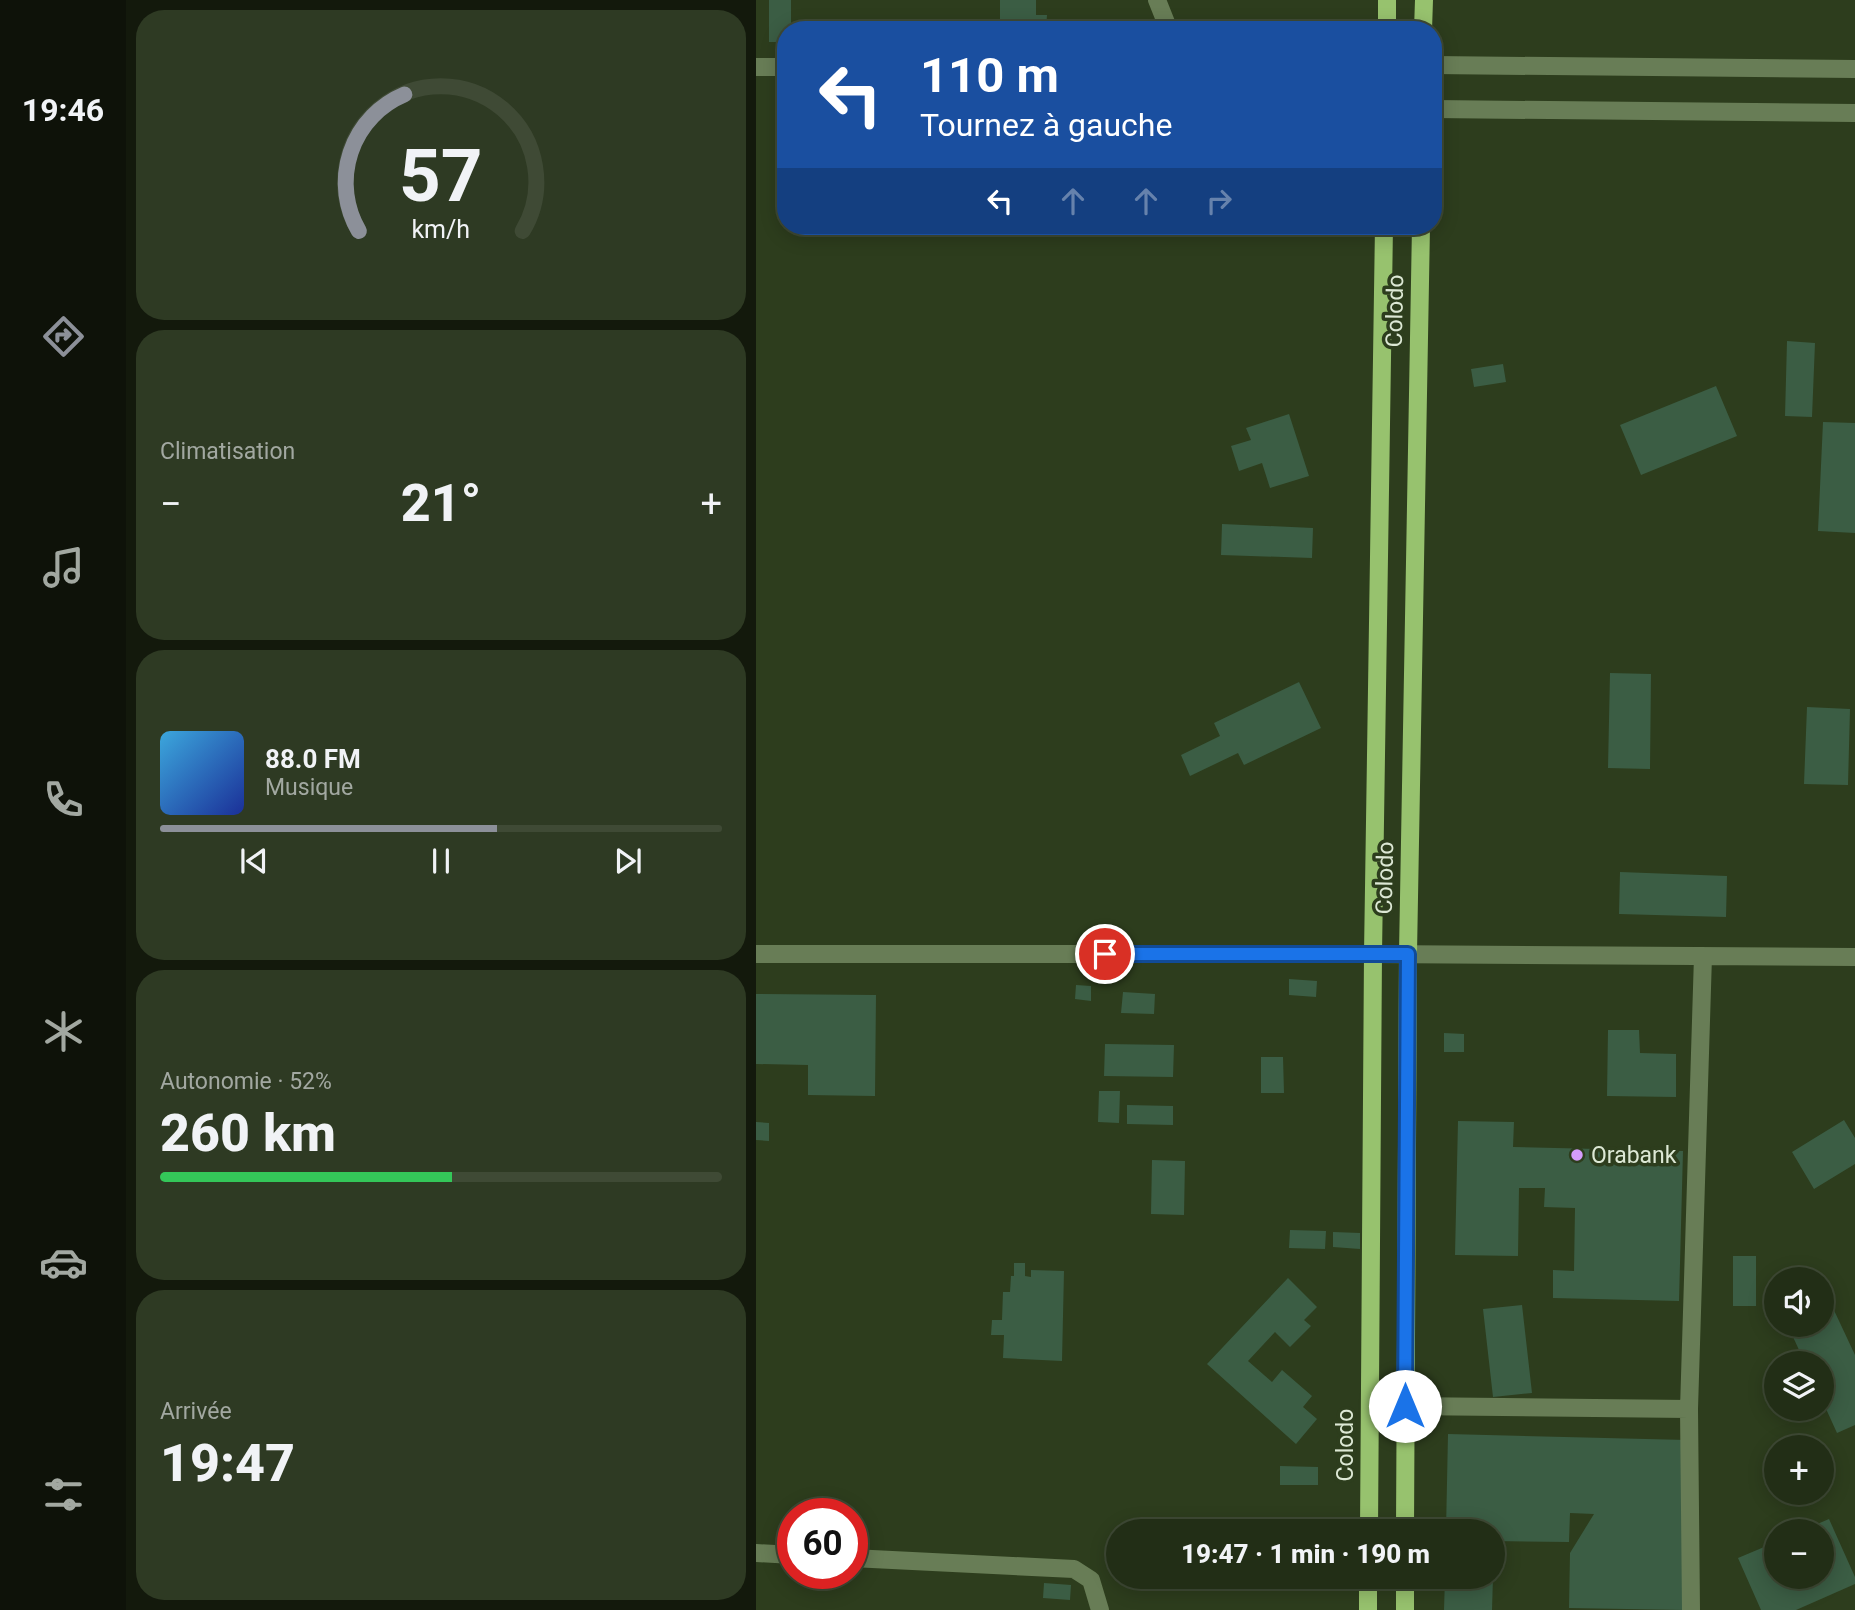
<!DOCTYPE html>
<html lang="fr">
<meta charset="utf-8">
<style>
body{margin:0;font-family:Roboto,sans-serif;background:#2e3a23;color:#f1f3f6;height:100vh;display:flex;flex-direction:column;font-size:26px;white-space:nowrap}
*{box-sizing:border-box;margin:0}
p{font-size:23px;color:#a2a8a1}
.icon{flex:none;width:38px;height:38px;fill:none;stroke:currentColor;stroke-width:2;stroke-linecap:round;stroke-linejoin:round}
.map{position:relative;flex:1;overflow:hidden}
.sheet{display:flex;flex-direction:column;gap:10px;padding:10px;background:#13190c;width:630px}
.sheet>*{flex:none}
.top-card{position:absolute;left:21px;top:21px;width:665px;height:214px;border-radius:28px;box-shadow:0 4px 18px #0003,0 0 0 2px #3f4a35;background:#1a4fa0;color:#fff;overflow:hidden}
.tools{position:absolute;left:1008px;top:1267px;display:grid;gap:14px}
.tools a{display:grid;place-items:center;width:70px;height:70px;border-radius:50%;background:#222e16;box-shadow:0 4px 18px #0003,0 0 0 2px #3f4a35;font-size:35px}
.speed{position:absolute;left:21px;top:1498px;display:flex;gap:14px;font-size:35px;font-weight:700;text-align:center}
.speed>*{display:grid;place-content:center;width:91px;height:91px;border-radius:50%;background:#222e16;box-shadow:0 4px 18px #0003,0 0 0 2px #3f4a35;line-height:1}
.speed .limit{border:10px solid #d22;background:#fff;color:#111}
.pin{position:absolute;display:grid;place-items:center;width:60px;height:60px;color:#fff;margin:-30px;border:4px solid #fff;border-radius:50%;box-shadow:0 2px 7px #0007}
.me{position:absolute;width:77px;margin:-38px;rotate:0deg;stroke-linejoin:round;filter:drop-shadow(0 0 5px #0008)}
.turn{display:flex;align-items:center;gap:24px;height:147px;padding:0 28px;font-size:32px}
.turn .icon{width:91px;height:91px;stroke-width:2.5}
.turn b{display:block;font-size:49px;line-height:60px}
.lanes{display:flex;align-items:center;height:66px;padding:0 28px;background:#0003;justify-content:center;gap:35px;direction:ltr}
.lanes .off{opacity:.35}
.big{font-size:52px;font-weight:800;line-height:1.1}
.sheet .card{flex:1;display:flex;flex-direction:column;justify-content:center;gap:10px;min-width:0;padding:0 24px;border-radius:28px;background:#2e3a23}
.sheet .dial{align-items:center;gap:0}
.dial svg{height:182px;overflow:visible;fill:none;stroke:#3f4a35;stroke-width:7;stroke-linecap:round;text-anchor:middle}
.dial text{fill:#f1f3f6;stroke:none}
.song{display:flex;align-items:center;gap:21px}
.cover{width:84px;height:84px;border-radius:10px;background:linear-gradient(135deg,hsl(200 70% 55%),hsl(230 70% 35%))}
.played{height:7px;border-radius:4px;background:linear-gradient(90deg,#8c9099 60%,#3f4a35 60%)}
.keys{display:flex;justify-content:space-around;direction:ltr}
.heat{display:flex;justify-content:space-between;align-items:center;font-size:38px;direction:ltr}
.charge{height:10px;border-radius:5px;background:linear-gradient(90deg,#34c759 52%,#3f4a35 0)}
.trip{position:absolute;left:350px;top:1519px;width:399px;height:70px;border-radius:35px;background:#222e16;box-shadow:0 4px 18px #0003,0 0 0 2px #3f4a35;font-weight:800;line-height:70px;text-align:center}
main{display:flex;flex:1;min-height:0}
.menu{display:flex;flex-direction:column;width:126px;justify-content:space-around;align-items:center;background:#0e1209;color:#a2a8a1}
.menu .icon{width:49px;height:49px}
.menu .selected{color:#8c9099}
.menu b{font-size:32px;color:#f1f3f6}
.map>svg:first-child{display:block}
.building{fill:#3b5d44}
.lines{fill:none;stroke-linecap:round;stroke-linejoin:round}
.minor{stroke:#687d56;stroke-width:18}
.major{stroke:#97c26e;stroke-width:18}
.route-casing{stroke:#114b97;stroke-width:18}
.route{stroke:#1a73e8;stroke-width:12}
.poi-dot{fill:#d59cfb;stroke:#2d3d1d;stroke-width:2.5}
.labels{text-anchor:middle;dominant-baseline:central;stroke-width:7;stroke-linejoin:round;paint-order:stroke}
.street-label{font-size:23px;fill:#dde8d5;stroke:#2d3d1d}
.poi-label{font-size:23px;fill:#dde8d5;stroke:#2d3d1d;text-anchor:start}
</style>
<main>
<nav class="menu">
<b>19:46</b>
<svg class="icon selected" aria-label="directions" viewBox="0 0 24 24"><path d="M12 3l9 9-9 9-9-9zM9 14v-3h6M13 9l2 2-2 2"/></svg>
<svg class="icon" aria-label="music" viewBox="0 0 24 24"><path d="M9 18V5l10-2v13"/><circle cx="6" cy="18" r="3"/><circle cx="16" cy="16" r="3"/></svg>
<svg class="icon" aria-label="phone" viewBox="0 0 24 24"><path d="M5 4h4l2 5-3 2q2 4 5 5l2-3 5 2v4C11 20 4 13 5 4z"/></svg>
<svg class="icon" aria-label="climate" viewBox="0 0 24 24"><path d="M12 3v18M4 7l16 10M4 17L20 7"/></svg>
<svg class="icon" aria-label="car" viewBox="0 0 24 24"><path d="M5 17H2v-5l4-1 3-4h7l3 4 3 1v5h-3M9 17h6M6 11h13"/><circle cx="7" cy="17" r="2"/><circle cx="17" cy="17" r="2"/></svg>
<svg class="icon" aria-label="filters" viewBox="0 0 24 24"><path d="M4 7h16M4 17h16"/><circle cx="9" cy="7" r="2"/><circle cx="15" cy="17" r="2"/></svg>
</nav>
<section class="sheet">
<div class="card dial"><svg viewBox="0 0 100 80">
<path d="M14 69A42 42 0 1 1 86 69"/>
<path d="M14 69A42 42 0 0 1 34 9" stroke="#8c9099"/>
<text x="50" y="56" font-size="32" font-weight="700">57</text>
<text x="50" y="72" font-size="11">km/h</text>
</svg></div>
<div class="card"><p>Climatisation</p>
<div class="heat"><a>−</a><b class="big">21°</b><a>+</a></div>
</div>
<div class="card">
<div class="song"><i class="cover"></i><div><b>88.0 FM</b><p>Musique</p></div></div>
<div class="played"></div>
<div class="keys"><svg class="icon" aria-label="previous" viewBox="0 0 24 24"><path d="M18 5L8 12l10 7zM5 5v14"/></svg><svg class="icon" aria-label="pause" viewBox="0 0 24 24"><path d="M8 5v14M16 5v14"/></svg><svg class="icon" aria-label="next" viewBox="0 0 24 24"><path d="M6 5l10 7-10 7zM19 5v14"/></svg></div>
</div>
<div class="card"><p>Autonomie · 52%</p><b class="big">260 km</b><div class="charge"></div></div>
<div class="card"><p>Arrivée</p><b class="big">19:47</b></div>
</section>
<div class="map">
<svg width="1099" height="1610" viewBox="0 0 1099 1610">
<rect width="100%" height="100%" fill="#2d3d1d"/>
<path class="building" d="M13,0H35V30H30V42H13Z
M244,0H280V15H291L290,30H206V26H244Z
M1031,341L1059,343L1056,417L1029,416Z
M747,364L750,382L718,387L715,369Z
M960,386L981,436L885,475L864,425Z
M533,414L553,476L514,488L506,463L483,471L475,446L495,440L490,428Z
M1067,422L1099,423V533L1062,531Z
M466,524L557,528L556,558L465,555Z
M854,673L895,674L894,769L852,768Z
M543,682L565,728L488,765L482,753L434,776L425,755L464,736L458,723Z
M1051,707L1094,709L1092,785L1048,784Z
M864,872L971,876L970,917L863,914Z
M533,979L561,981L560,997L533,995Z
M320,985L335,986V1001L319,999Z
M367,992L399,994L398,1014L365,1013Z
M0,994L120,995L119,1096L52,1095V1065L0,1064Z
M852,1030H883L884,1053L920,1054V1097L851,1096Z
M688,1033L708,1034V1052H688Z
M349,1044L418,1045L417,1077L348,1076Z
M505,1057H527L528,1093H505Z
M343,1091H364L363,1123L342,1122Z
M371,1105L417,1106V1125L371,1124Z
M1088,1120L1099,1138V1164L1058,1189L1036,1152Z
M702,1121L758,1122L757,1147L927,1151L923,1301L797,1298V1270L818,1271L819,1208L788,1207L789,1188H763L762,1256L699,1255Z
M0,1122L13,1123V1141L0,1140Z
M396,1160L429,1161L428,1215L395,1214Z
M534,1230L570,1231L569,1249L533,1248Z
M577,1232L604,1233V1249L577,1247Z
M977,1256H1000V1306H977Z
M258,1263H269V1276L275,1277V1270L308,1271L306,1361L247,1358L248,1335H235L236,1320H246L247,1292H254L255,1276H258Z
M532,1278L561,1307L548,1320L555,1326L534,1347L519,1332L492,1361L516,1382L526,1370L556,1396L547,1407L561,1419L540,1444L451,1364Z
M766,1305L776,1393L737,1397L727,1309Z
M1076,1306L1099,1355V1425L1081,1433L1066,1400V1363H1049L1032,1326L1066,1325V1311Z
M692,1434L931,1440L927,1610L813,1608L814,1553L838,1514L814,1513L813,1542L737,1541V1531H690Z
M524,1466L562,1467V1485H524Z
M1073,1519L1099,1577V1584L1040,1610H1005L982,1558L1020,1542V1577H1066V1531H1045Z
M477,1577H507L503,1583L494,1587L484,1585Z
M513,1577H531L530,1591L512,1589Z
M689,1577H737L736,1610H688Z
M288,1583L315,1585L314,1600L287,1598Z"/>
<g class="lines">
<path class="minor" d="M401,0L413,30
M677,65L1099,69
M0,67H30
M677,109L1099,113
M0,954H617L1099,957
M649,1406L933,1409
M0,1553L37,1555
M96,1558L318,1569L335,1580L344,1610
M935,1610L933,1409L947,956"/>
<path class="major" d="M631,30V0
M667,30L668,0
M613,1531L617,954L628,226
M649,1531L652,954L665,226
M612,1610V1577
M649,1610V1577"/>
</g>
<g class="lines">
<defs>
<path id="route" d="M349,954H652L649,1406"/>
</defs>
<use href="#route" class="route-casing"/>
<use href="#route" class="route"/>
</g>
<circle class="poi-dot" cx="821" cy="1155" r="7"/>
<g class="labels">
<g class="street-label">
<text transform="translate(639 311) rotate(-89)">Colodo</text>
<text transform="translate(629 878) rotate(-89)">Colodo</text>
<text transform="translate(589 1445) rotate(-90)">Colodo</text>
</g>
<g class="poi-label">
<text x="835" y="1155">Orabank</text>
</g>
</g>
</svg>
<div class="tools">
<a><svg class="icon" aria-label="sound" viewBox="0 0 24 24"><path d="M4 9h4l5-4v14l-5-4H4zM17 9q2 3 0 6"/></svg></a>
<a><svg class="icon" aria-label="layers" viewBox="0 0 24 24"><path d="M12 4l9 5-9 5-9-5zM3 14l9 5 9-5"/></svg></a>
<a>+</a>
<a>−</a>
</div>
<div class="speed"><div class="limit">60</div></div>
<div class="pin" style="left:349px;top:954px;background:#d93025"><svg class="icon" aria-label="arrive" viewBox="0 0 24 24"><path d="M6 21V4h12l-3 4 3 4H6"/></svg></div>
<svg class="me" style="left:649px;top:1406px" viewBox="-20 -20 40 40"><circle r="19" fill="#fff"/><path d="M0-13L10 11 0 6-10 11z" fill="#1a73e8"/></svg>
<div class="trip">19:47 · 1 min · 190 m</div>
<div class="top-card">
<div class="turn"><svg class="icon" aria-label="left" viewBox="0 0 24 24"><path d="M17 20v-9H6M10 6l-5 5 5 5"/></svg><div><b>110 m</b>Tournez à gauche</div></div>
<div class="lanes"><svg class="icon" aria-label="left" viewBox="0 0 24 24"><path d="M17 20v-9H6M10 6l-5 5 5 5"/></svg><svg class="icon off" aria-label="ahead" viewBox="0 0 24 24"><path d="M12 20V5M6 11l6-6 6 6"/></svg><svg class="icon off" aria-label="ahead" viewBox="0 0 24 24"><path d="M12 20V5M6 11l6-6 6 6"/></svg><svg class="icon off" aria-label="right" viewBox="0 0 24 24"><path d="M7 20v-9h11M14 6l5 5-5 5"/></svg></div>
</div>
</div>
</main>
